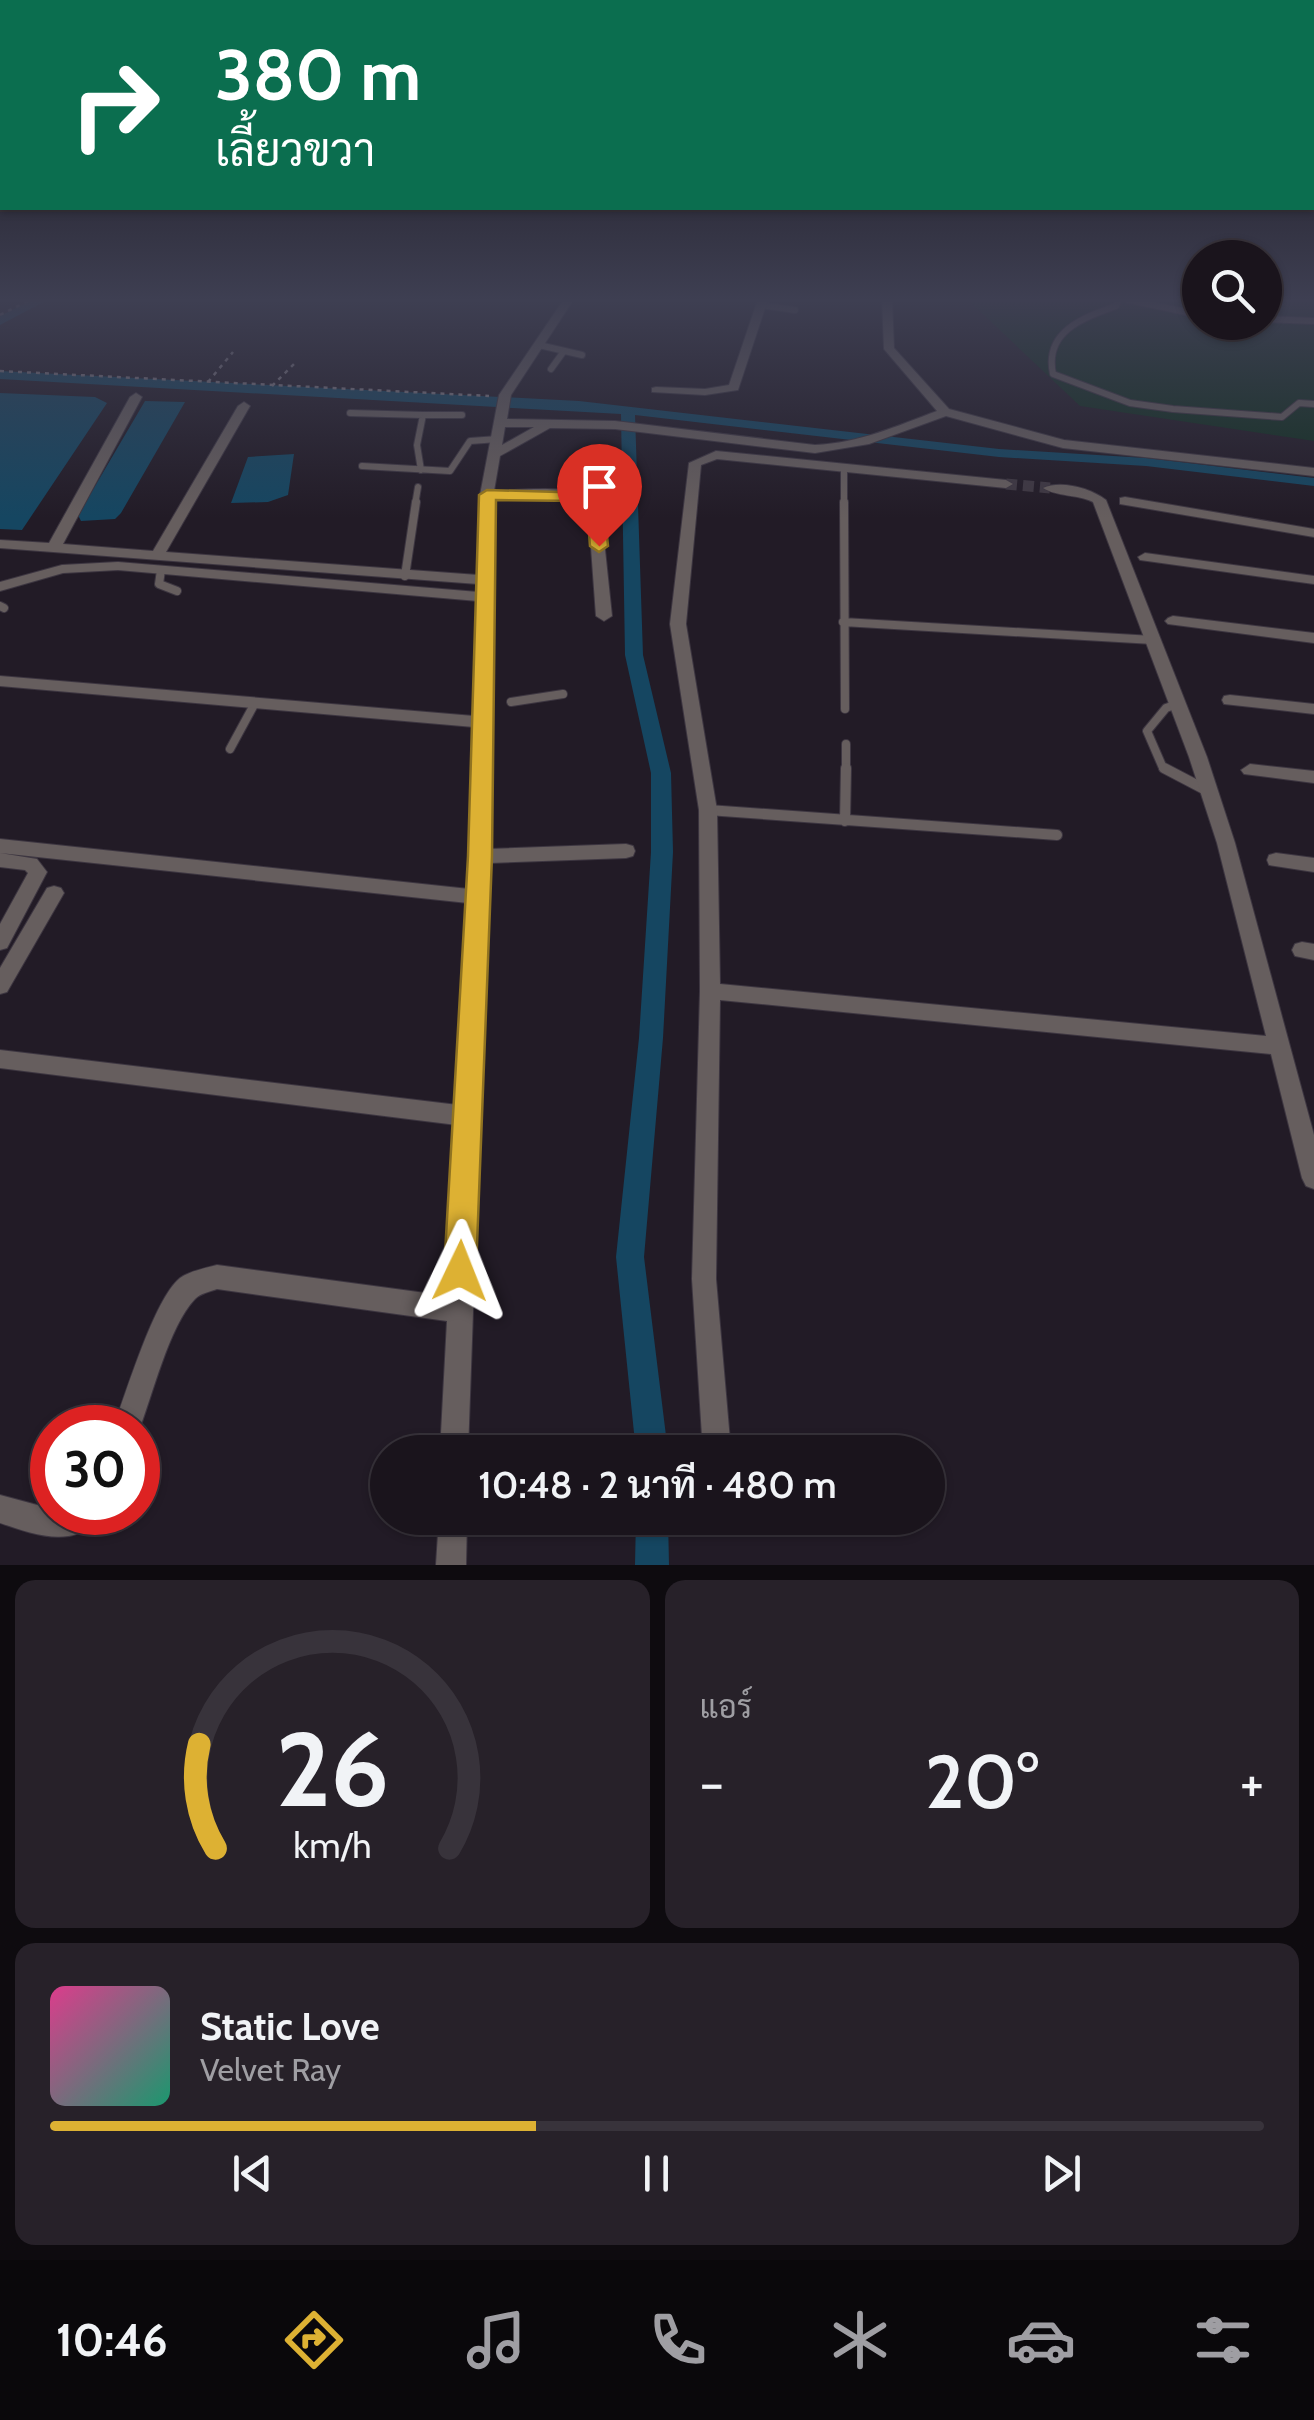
<!DOCTYPE html>
<html lang="th">
<meta charset="utf-8">
<style>
body{margin:0;font-family:Cabin,Sarabun,sans-serif;background:#272129;color:#f1f3f6;height:100vh;display:flex;flex-direction:column;font-size:38px;white-space:nowrap}
*{box-sizing:border-box;margin:0}
p{font-size:32px;color:#9f9ea3}
.icon{flex:none;width:55px;height:55px;fill:none;stroke:currentColor;stroke-width:2;stroke-linecap:round;stroke-linejoin:round}
.map{position:relative;height:1565px;overflow:hidden}
.side{display:flex;flex-direction:column;gap:15px;padding:15px;background:#0e0b0f;flex:1}
.side>*{flex:none}
.top-card{position:absolute;left:0px;top:0px;width:1315px;height:210px;box-shadow:0 2px 8px #0004,0 0 0 2px #38333b;background:#0b6e4f;color:#fff;overflow:hidden}
.controls{position:absolute;left:1182px;top:240px;display:grid;gap:20px}
.controls a{display:grid;place-items:center;width:100px;height:100px;border-radius:50%;background:#1a141c;box-shadow:0 2px 8px #0004,0 0 0 2px #38333b;font-size:50px}
.speed{position:absolute;left:30px;top:1405px;display:flex;gap:20px;font-size:50px;font-weight:700;text-align:center}
.speed>*{display:grid;place-content:center;width:130px;height:130px;border-radius:50%;background:#1a141c;box-shadow:0 2px 8px #0004,0 0 0 2px #38333b;line-height:1}
.speed .limit{border:15px solid #d22;background:#fff;color:#111}
.pin{position:absolute;display:grid;place-items:center;width:85px;height:85px;color:#fff;margin:-102px -42px;border-radius:50% 50% 50% 0;rotate:-45deg;box-shadow:0 0 10px #0007}
.pin .icon{rotate:45deg}
.me{position:absolute;width:110px;margin:-55px;rotate:2deg;stroke-linejoin:round;filter:drop-shadow(0 0 8px #0008)}
.turn{display:flex;align-items:center;gap:35px;height:210px;padding:0 50px;font-size:45px}
.turn .icon{width:130px;height:130px;stroke-width:2.5}
.turn b{display:block;font-size:70px;line-height:85px}
.big{font-size:75px;font-weight:600;line-height:1.1}
.side .tile{flex:1;display:flex;flex-direction:column;justify-content:center;gap:15px;min-width:0;padding:0 35px;border-radius:20px;background:#272129}
.side .dial{align-items:center;gap:0}
.dial svg{height:260px;overflow:visible;fill:none;stroke:#38333b;stroke-width:7;stroke-linecap:round;text-anchor:middle}
.dial text{fill:#f1f3f6;stroke:none}
.song{display:flex;align-items:center;gap:30px}
.cover{width:120px;height:120px;border-radius:15px;background:linear-gradient(135deg,hsl(330 70% 55%),hsl(160 70% 35%))}
.played{height:10px;border-radius:5px;background:linear-gradient(90deg,#ddb133 40%,#38333b 40%)}
.keys{display:flex;justify-content:space-around;direction:ltr}
.heat{display:flex;justify-content:space-between;align-items:center;font-size:55px;direction:ltr}
.side .tiles{flex:1;display:grid;gap:15px;grid-template-columns:1fr 1fr}
.tile:last-child{grid-column:span 2}
.trip{position:absolute;left:370px;top:1435px;width:575px;height:100px;border-radius:50px;background:#1a141c;box-shadow:0 2px 8px #0004,0 0 0 2px #38333b;font-weight:600;line-height:100px;text-align:center}
.tabs{display:flex;height:160px;justify-content:space-around;align-items:center;background:#0a080b;color:#9f9ea3}
.tabs .icon{width:70px;height:70px}
.tabs .active{color:#ddb133}
.tabs b{font-size:45px;color:#f1f3f6}
.map>svg:first-child{display:block}
.green{fill:#122f21}
.water{fill:#154661}
.lines{fill:none;stroke-linecap:round;stroke-linejoin:round}
.canal{fill:#154661;fill-rule:evenodd}
.street-tunnel{stroke:#3f3842;stroke-width:11;stroke-dasharray:11 6;stroke-linecap:butt}
.lane-far2-casing{stroke:#3d3641;stroke-width:8}
.lane-far1-casing{stroke:#3d3641;stroke-width:10}
.lane-casing{stroke:#3d3641;stroke-width:12}
.street-casing{stroke:#3d3641;stroke-width:2}
.path{stroke:#847e87;stroke-width:2.5;stroke-dasharray:4 5;stroke-linecap:butt}
.lane-far2{stroke:#665e5e;stroke-width:6}
.lane-far1{stroke:#665e5e;stroke-width:8}
.lane{stroke:#665e5e;stroke-width:10}
.street{fill:#665e5e;fill-rule:evenodd}
.route{fill:#ddb133;stroke:#907321;stroke-width:2.5}
</style>
<div class="map">
<svg width="1314" height="1565" viewBox="0 0 1314 1565">
<rect width="100%" height="100%" fill="#221b26"/>
<path class="green" d="M967,299H1200V322H1265V299H1314V441L1080,406Z"/>
<path class="water" d="M0,393L95,397L107,403L22,530L0,529Z
M145,401L185,402L121,513L115,519L81,521L78,515Z
M294,454L288,495L268,502L231,503L248,457Z"/>
<g class="lines">
<path class="canal" d="M34,299H49L0,325V316Z
M0,371L579,401L999,449L1146,458L1314,478V486L1146,466L999,457L635,415L643,655L671,773L673,852L663,1038L644,1257L668,1452H636L616,1257L639,1038L651,852V773L625,655L621,414L0,379Z
M636,1518H668L669,1565H635Z"/>
<path class="street-tunnel" d="M1006,484L1050,488"/>
<defs>
<path id="lane-far2" d="M1119,299L1116,306C1082,318 1044,332 1053,374L1130,403L1173,409L1282,417L1299,403L1314,404
M1125,299L1200,315
M760,305L795,310
M1265,319L1314,321
M539,345L582,355
M551,369L564,351
M350,413L423,415L417,445L421,470
M423,415H462
M362,466L450,471L470,441L498,439
M844,470V505
M415,505L418,487"/>
<path id="lane-far1" d="M844,502L845,709
M161,570L159,584L177,591
M405,576L416,502
M0,606L4,608
M843,622L1153,640
M511,702L563,694
M230,749L255,703
M846,771V744
M1169,771L1163,768L1147,731L1166,708L1177,704"/>
<path id="lane" d="M1164,768L1206,790
M708,810L1057,835
M845,821L846,768"/>
<path id="street" d="M564,299H574L511,395L507,419L615,421L815,445C859,443 897,426 937,411L884,349L882,299H892L894,348L949,409L1064,440L1314,468V476L1063,448L946,416L869,444L815,453L615,429L550,428L500,456L494,491C519,490 583,483 600,502L612,616L604,621L596,616L588,506L585,501L546,497L494,499L489,849L626,844L633,846L635,851L633,856L626,858L489,863L468,1452H440L447,1321L217,1289C209,1292 201,1293 195,1299C169,1326 152,1397 138,1433V1428H113C126,1394 154,1299 180,1278C190,1271 205,1268 217,1265L448,1296L457,1125L0,1068V1050L458,1105L468,903L0,853V839L469,889L474,727L0,686V676L474,716L478,601L118,570L63,573L0,591V582L62,565L118,562L478,592V584L0,548V540L49,543L130,397L136,393L142,397L63,544L153,551L238,406L244,402L250,406L166,552L478,575L480,495L499,395ZM505,427H534L502,445Z
M758,299H768L738,390L705,395L652,392V388L656,387L705,389L729,385Z
M716,451L1006,480L1013,484L1006,488L717,459L701,465L686,624L717,810L720,984L1266,1036L1217,843L1189,757L1093,502C1077,494 1057,497 1043,488C1061,480 1090,488 1106,500L1207,757L1235,843L1314,1135V1189L1306,1186L1302,1178L1271,1054L720,1000L716,1279L731,1452H703L692,1279L700,991L699,810L670,624L689,463Z
M1125,497L1314,529V537L1120,504V498Z
M1145,553L1314,576V584L1140,560L1138,557Z
M1173,616L1314,633V643L1168,624L1165,621L1168,618Z
M1230,695L1314,704V714L1224,704L1222,700L1224,696Z
M1250,764L1314,771V783L1244,774L1241,770Z
M0,853L37,859L47,872L7,948L0,950V924L28,873L25,870L0,867Z
M1276,853L1314,858V872L1269,865L1267,860L1269,855Z
M54,886L61,888L64,893L7,992L0,994V968L47,888Z
M1302,942L1314,944V960L1295,956L1292,950L1295,944Z
M0,1495L52,1509V1512H99C82,1553 30,1533 0,1523Z
M439,1518H467L466,1565H436Z"/>
</defs>
<use href="#lane-far2" class="lane-far2-casing"/>
<use href="#lane-far1" class="lane-far1-casing"/>
<use href="#lane" class="lane-casing"/>
<use href="#street" class="street-casing"/>
<path class="path" d="M0,315L32,299
M0,371L489,396
M208,382L233,352
M272,386L294,364"/>
<use href="#lane-far2" class="lane-far2"/>
<use href="#lane-far1" class="lane-far1"/>
<use href="#lane" class="lane"/>
<use href="#street" class="street"/>
</g>
<linearGradient id="sky" x2="0" y2="1"><stop stop-color="#130f15"/><stop offset="0.58" stop-color="#3e3f52"/><stop offset="1" stop-color="#3e3f52" stop-opacity="0"/></linearGradient>
<rect width="1314" height="518" fill="url(#sky)"/>
<path class="route" d="M487,490L591,493L604,505L608,546L599,552L590,546L587,507L581,501L496,500L492,856L476,1271L471,1283L460,1287L448,1283L444,1271L468,856L479,495Z"/>
</svg>
<div class="controls">
<a><svg class="icon" aria-label="search" viewBox="0 0 24 24"><circle cx="10" cy="10" r="6"/><path d="M15 15l6 6"/></svg></a>
</div>
<div class="speed"><div class="limit">30</div></div>
<div class="pin" style="left:599px;top:546px;background:#d93025"><svg class="icon" aria-label="arrive" viewBox="0 0 24 24"><path d="M6 21V4h12l-3 4 3 4H6"/></svg></div>
<svg class="me" style="left:460px;top:1271px" viewBox="-20 -20 40 40"><path d="M0-17L14 15 0 8-14 15z" fill="#ddb133" stroke="#fff" stroke-width="4"/></svg>
<div class="trip">10:48 · 2 นาที · 480 m</div>
<div class="top-card">
<div class="turn"><svg class="icon" aria-label="right" viewBox="0 0 24 24"><path d="M7 20v-9h11M14 6l5 5-5 5"/></svg><div><b>380 m</b>เลี้ยวขวา</div></div>
</div>
</div>
<section class="side">
<div class="tiles">
<div class="tile dial"><svg viewBox="0 0 100 80">
<path d="M14 69A42 42 0 1 1 86 69"/>
<path d="M14 69A42 42 0 0 1 9 37" stroke="#ddb133"/>
<text x="50" y="56" font-size="32" font-weight="700">26</text>
<text x="50" y="72" font-size="11">km/h</text>
</svg></div>
<div class="tile"><p>แอร์</p>
<div class="heat"><a>−</a><b class="big">20°</b><a>+</a></div>
</div>
<div class="tile">
<div class="song"><i class="cover"></i><div><b>Static Love</b><p>Velvet Ray</p></div></div>
<div class="played"></div>
<div class="keys"><svg class="icon" aria-label="previous" viewBox="0 0 24 24"><path d="M18 5L8 12l10 7zM5 5v14"/></svg><svg class="icon" aria-label="pause" viewBox="0 0 24 24"><path d="M8 5v14M16 5v14"/></svg><svg class="icon" aria-label="next" viewBox="0 0 24 24"><path d="M6 5l10 7-10 7zM19 5v14"/></svg></div>
</div>
</div>
</section>
<nav class="tabs">
<b>10:46</b>
<svg class="icon active" aria-label="directions" viewBox="0 0 24 24"><path d="M12 3l9 9-9 9-9-9zM9 14v-3h6M13 9l2 2-2 2"/></svg>
<svg class="icon" aria-label="music" viewBox="0 0 24 24"><path d="M9 18V5l10-2v13"/><circle cx="6" cy="18" r="3"/><circle cx="16" cy="16" r="3"/></svg>
<svg class="icon" aria-label="phone" viewBox="0 0 24 24"><path d="M5 4h4l2 5-3 2q2 4 5 5l2-3 5 2v4C11 20 4 13 5 4z"/></svg>
<svg class="icon" aria-label="climate" viewBox="0 0 24 24"><path d="M12 3v18M4 7l16 10M4 17L20 7"/></svg>
<svg class="icon" aria-label="car" viewBox="0 0 24 24"><path d="M5 17H2v-5l4-1 3-4h7l3 4 3 1v5h-3M9 17h6M6 11h13"/><circle cx="7" cy="17" r="2"/><circle cx="17" cy="17" r="2"/></svg>
<svg class="icon" aria-label="filters" viewBox="0 0 24 24"><path d="M4 7h16M4 17h16"/><circle cx="9" cy="7" r="2"/><circle cx="15" cy="17" r="2"/></svg>
</nav>
